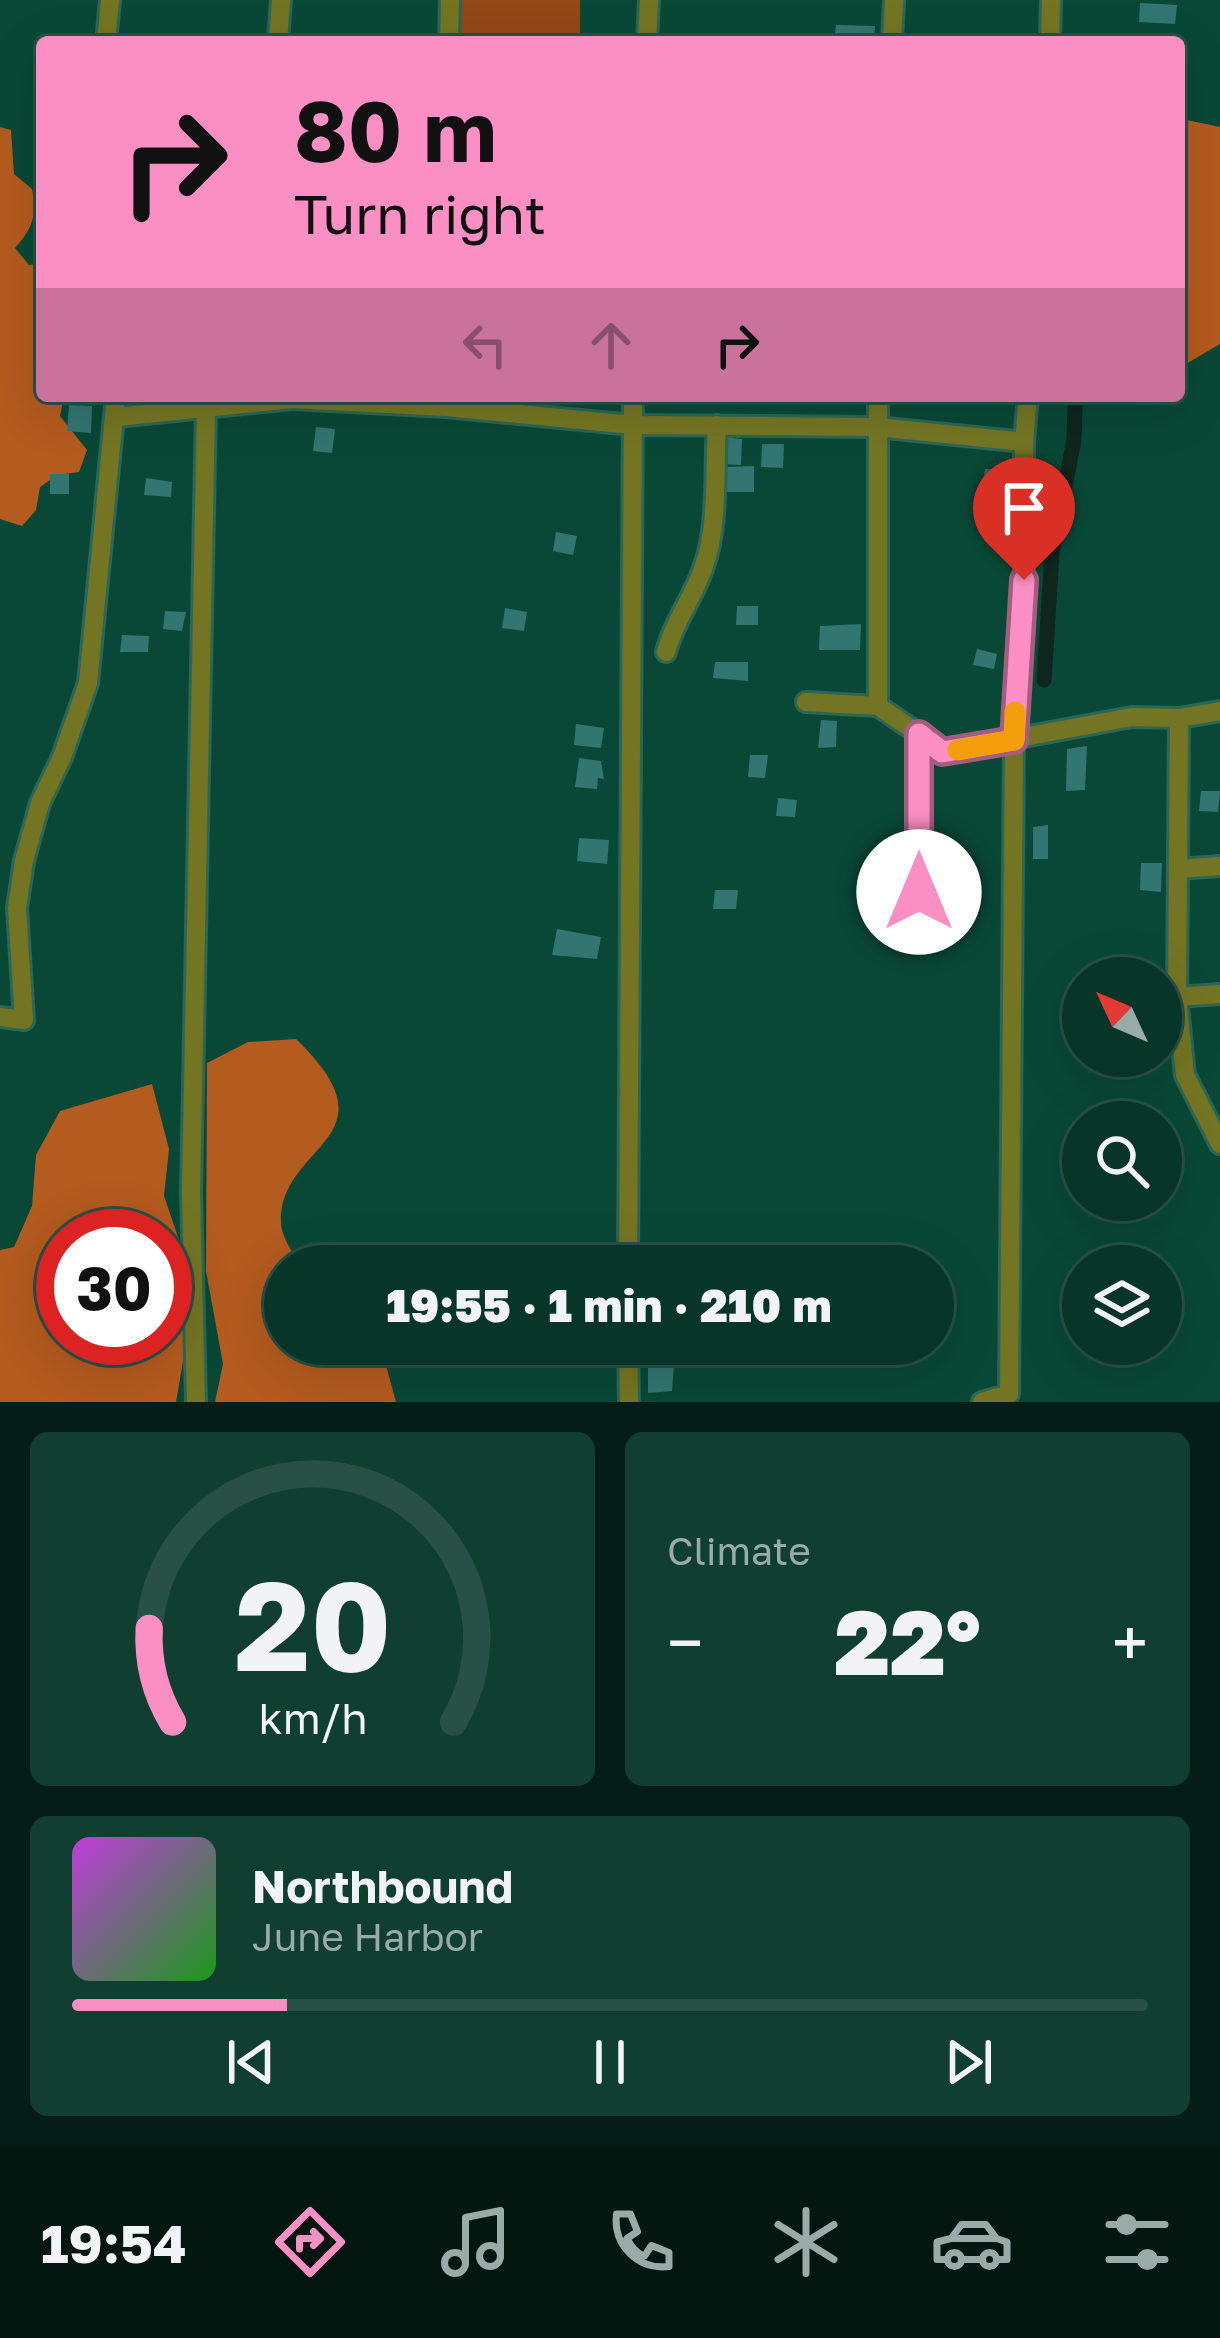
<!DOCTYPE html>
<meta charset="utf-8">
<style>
body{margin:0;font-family:"Golos Text",sans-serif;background:#103e31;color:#f1f3f6;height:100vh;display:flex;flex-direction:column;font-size:45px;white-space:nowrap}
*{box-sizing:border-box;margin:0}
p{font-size:39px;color:#98aba8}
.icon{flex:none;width:66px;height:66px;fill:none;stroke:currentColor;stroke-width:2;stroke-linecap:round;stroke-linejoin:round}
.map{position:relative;height:1402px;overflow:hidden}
.sheet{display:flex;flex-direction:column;gap:30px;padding:30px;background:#041e17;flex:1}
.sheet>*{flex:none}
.banner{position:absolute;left:36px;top:36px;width:1149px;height:366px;border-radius:12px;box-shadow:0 12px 48px #0002,0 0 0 3px #285046;background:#fb8fc4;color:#111;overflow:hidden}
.needle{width:78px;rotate:314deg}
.buttons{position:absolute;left:1062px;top:957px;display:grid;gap:24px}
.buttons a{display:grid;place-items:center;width:120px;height:120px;border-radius:50%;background:#073629;box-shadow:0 12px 48px #0002,0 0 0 3px #285046;font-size:60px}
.speed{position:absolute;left:36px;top:1209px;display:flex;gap:24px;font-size:60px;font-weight:700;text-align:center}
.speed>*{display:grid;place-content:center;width:156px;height:156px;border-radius:50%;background:#073629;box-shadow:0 12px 48px #0002,0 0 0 3px #285046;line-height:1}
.speed .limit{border:18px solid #d22;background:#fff;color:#111}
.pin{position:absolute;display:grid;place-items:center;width:102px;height:102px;color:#fff;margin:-123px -51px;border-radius:50% 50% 50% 0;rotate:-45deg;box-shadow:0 0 12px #0007}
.pin .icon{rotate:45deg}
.me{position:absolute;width:132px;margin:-66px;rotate:0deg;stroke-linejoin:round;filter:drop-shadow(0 0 9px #0008)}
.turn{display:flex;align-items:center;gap:42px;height:252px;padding:0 60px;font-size:54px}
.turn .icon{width:156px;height:156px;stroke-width:2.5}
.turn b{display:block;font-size:84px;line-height:102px}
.lanes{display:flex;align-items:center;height:114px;padding:0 60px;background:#0003;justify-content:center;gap:60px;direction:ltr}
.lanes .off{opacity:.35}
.big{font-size:90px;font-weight:800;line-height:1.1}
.sheet .widget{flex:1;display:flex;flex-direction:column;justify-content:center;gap:18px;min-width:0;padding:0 42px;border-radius:18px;background:#103e31}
.sheet .dial{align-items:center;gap:0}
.dial svg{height:312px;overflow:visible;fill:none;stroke:#285046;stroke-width:7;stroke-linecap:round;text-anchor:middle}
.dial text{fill:#f1f3f6;stroke:none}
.song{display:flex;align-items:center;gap:36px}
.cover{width:144px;height:144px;border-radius:18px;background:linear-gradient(135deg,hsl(290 70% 55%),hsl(120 70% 35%))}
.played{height:12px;border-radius:6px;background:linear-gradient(90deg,#fb8fc4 20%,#285046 20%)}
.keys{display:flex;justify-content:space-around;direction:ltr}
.heat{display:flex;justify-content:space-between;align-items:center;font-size:66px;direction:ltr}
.sheet .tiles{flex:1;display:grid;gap:30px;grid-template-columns:1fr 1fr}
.widget:last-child{grid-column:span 2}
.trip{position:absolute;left:264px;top:1245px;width:690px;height:120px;border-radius:60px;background:#073629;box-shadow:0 12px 48px #0002,0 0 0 3px #285046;font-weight:800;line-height:120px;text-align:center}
.tabs{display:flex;height:192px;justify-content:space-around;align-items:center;background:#031610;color:#98aba8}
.tabs .icon{width:84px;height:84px}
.tabs .active{color:#fb8fc4}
.tabs b{font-size:54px;color:#f1f3f6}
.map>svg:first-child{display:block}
.green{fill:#924817}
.forest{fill:#b45b1f;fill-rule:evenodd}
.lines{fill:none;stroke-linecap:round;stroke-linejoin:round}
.canal{stroke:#0e261e;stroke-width:15}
.building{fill:#337571}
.minor-casing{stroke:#2c6655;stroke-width:24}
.minor{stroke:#747523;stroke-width:18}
.route-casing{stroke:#a35d7f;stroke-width:30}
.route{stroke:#fb8fc4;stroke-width:21}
.slow{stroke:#f59e0b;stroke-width:21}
</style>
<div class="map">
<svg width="1220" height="1402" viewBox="0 0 1220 1402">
<rect width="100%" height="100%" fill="#094837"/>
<path class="green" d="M452,0H580V42H452Z"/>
<path class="forest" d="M1182,119L1220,127V344L1179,368Z
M0,127L11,130L14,174L32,189C37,215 33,228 15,248L29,265L42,263V396H64L60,416L87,450L79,472L57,475L40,487L36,510L22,526L0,519Z
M296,1039C401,1140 278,1143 281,1223C281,1236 294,1254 300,1266H285V1344H380L396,1402H215L223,1364L206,1271L207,1063L248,1042Z
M152,1084L169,1149L164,1196L178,1237L189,1327L176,1402H0V1250L14,1247L32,1206L36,1155L60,1111ZM63,1236H165V1338H63Z"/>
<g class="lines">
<path class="canal" d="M1044,680L1052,553L1074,440L1075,406"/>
</g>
<path class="building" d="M1140,3L1177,5L1175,24L1139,22Z
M836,25L875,26L874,42H834Z
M69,405L92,406L91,433L67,431Z
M316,427L335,429L332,453L313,451Z
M726,437L742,439L741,465L724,464Z
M762,444H784L783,468L761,467Z
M754,466V492H726V467Z
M985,469L1004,470L1003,486H982Z
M50,474H69V494H50Z
M146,478L172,482L171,497L144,495Z
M556,532L577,536L573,555L553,551Z
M737,606H758V625H736Z
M505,608L527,612L524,631L502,628Z
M165,611L186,612L182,631L163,629Z
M861,624L860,650H819L820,626Z
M122,635L149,636L148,652H120Z
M977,649L997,654L994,669L973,665Z
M715,662H748V681L713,678Z
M821,720L837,721L836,747L818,748Z
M576,724L604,728L601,748L574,745Z
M1087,746L1085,790L1066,791L1067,749Z
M750,755H768L765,778L748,777Z
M579,758L601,761L604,779L598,778L597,789L575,787Z
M1201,791H1220L1218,812L1199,811Z
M778,798L797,800L795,817L776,816Z
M1048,825V859H1033V827Z
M579,838L609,840L607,864L577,861Z
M1141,863H1162L1161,892L1140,890Z
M715,890H738L736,909H713Z
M557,929L601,937L597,959L552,955Z
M674,1365L672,1391L648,1393V1366Z"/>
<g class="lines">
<defs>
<path id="minor" d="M106,42L110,0
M278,42L281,0
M449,42L450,0
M647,42L649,0
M892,42L894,0
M1050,42L1051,0
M117,417L292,399L446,407L633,425L877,427L1024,442L1028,396
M666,652C674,621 694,597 704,566C719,524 714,470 717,425
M806,702L878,706L919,734V931
M878,706V396
M1179,718L1177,997L1185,1075L1220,1144
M919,734L942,752L1132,717L1179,718L1220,711
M1178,869L1220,866
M1177,997L1220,994
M0,1017L24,1020L17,908L24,861L40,803L62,757L88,683L116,396
M628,1266L633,396
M628,1344L629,1402
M196,1402L191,1192L206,407
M982,1402L1009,1394L1014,740L1017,659L1024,631V442"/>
</defs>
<use href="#minor" class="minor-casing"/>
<use href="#minor" class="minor"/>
</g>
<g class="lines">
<defs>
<path id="route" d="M919,892V734L942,752L1014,740L1024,580"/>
</defs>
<use href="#route" class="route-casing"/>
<use href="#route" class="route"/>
<path class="slow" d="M958,750L1014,740L1015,712"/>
</g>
</svg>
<div class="buttons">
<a><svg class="needle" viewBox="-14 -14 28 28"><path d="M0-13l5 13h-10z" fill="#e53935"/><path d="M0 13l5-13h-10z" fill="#98aba8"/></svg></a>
<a><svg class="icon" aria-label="search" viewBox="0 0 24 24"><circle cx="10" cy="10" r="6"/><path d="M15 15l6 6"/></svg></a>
<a><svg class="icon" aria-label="layers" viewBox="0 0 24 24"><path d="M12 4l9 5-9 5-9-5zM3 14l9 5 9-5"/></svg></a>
</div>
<div class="speed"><div class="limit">30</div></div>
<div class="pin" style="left:1024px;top:580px;background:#d93025"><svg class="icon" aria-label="arrive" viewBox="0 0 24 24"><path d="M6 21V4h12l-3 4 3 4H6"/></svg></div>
<svg class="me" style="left:919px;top:892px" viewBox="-20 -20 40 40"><circle r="19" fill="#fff"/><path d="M0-13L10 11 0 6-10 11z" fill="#fb8fc4"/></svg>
<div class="trip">19:55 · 1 min · 210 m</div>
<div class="banner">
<div class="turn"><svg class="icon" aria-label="right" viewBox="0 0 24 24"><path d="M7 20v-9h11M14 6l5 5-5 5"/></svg><div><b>80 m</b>Turn right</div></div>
<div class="lanes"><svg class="icon off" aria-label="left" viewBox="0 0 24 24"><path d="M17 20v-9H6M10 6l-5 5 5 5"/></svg><svg class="icon off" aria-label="ahead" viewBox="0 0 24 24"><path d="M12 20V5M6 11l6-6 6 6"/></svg><svg class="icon" aria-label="right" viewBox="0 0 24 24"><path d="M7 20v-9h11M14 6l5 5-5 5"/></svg></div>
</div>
</div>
<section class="sheet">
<div class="tiles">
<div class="widget dial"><svg viewBox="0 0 100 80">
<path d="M14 69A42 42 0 1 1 86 69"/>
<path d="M14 69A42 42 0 0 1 8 45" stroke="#fb8fc4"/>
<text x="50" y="56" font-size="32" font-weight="700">20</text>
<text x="50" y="72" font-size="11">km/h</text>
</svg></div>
<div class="widget"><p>Climate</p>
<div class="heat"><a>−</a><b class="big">22°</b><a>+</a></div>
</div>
<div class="widget">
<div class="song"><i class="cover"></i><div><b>Northbound</b><p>June Harbor</p></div></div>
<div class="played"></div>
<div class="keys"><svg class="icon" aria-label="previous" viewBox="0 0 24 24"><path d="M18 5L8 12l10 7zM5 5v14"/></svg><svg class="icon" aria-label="pause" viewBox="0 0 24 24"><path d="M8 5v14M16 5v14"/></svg><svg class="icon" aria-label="next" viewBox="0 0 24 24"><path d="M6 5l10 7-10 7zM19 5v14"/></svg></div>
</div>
</div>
</section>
<nav class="tabs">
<b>19:54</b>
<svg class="icon active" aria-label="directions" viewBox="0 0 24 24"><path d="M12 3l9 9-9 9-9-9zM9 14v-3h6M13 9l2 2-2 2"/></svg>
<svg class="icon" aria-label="music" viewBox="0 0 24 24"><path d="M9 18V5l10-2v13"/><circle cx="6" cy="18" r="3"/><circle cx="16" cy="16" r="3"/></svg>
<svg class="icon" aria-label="phone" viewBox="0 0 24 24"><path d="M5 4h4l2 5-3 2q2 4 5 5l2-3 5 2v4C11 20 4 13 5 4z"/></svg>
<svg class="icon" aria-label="climate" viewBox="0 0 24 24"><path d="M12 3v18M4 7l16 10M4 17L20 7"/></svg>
<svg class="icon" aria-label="car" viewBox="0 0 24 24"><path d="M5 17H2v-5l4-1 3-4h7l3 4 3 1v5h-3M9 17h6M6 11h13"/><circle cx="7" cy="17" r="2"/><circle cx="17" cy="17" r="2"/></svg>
<svg class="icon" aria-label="filters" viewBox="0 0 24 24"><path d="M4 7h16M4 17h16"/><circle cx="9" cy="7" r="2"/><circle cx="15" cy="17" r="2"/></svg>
</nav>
